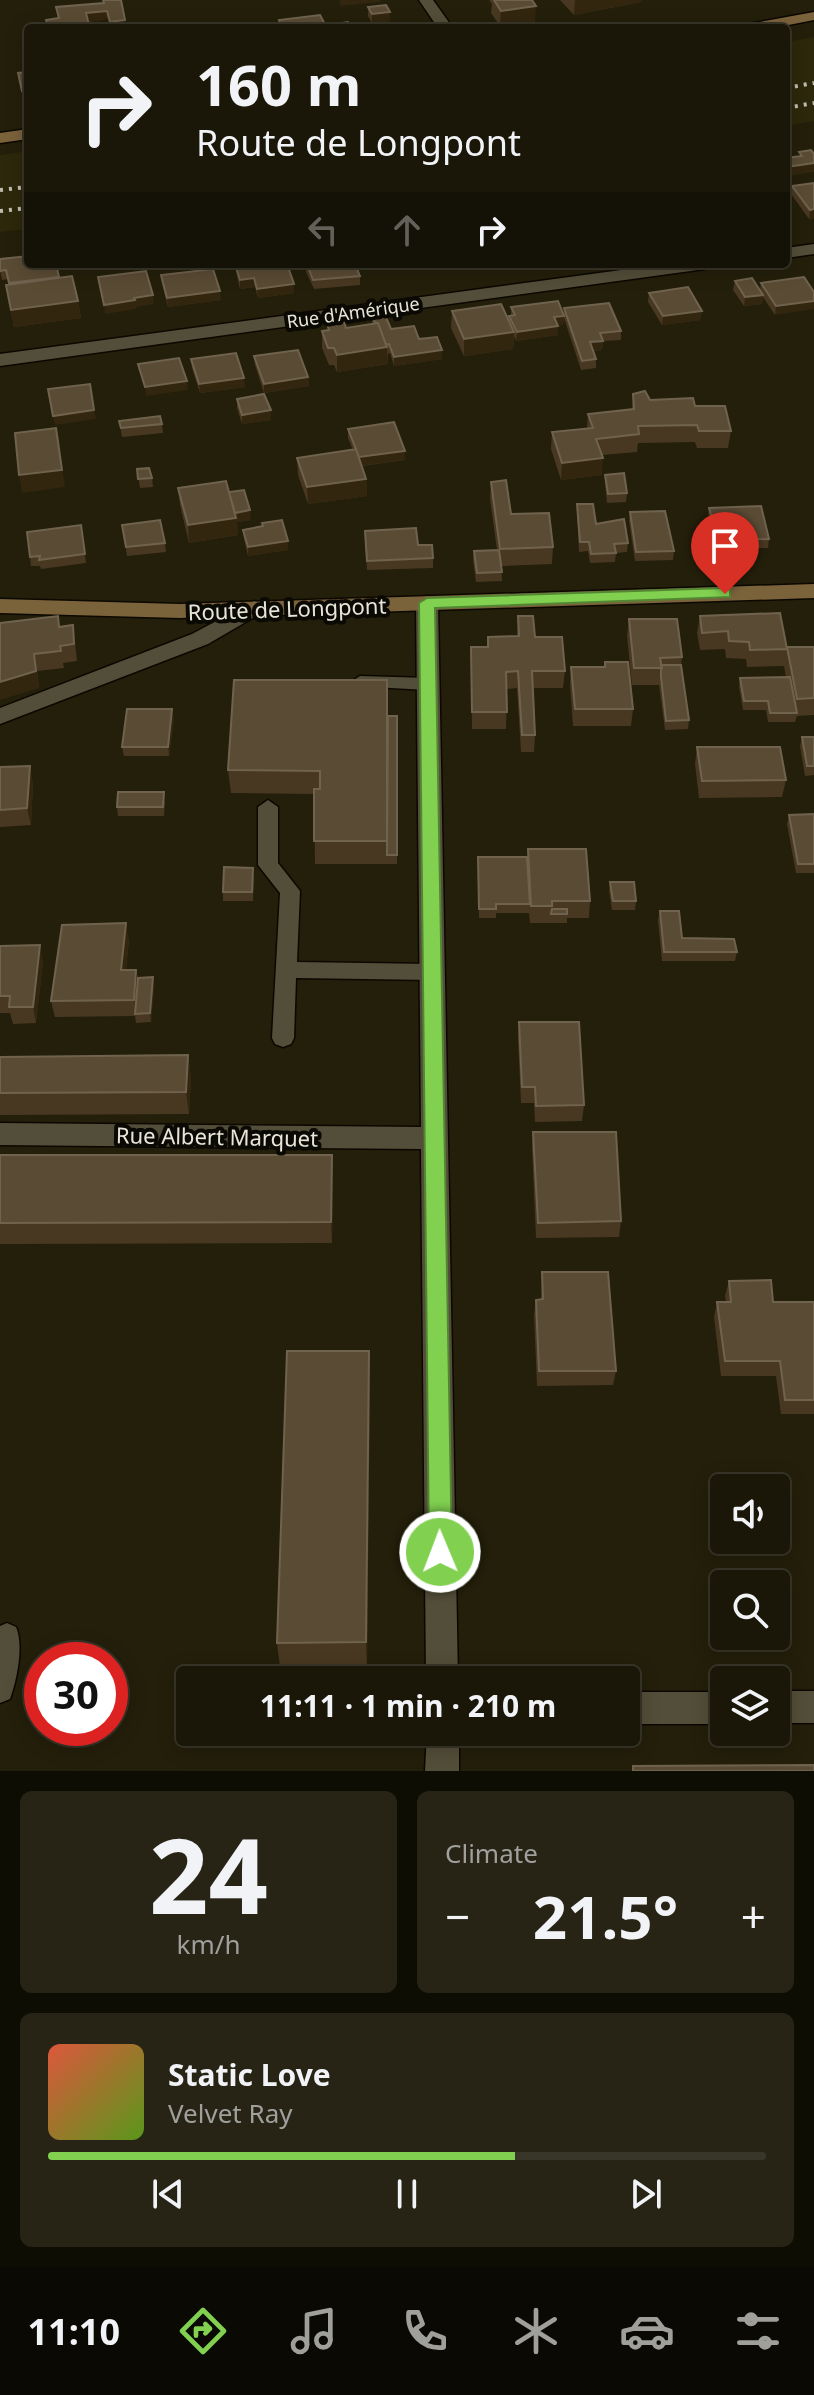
<!DOCTYPE html>
<meta charset="utf-8">
<style>
body{margin:0;font-family:"Noto Sans",sans-serif;background:#272416;color:#f1f3f6;height:100vh;display:flex;flex-direction:column;font-size:30px;white-space:nowrap}
*{box-sizing:border-box;margin:0}
p{font-size:26px;color:#9f9f9c}
.icon{flex:none;width:44px;height:44px;fill:none;stroke:currentColor;stroke-width:2;stroke-linecap:round;stroke-linejoin:round}
.map{position:relative;height:1771px;overflow:hidden}
.drawer{display:flex;flex-direction:column;gap:20px;padding:20px;background:#0e0d04;flex:1}
.drawer>*{flex:none}
.guide{position:absolute;left:24px;top:24px;width:766px;height:244px;border-radius:8px;box-shadow:0 4px 20px #0003,0 0 0 2px #383629;background:#1a1708;color:#f1f3f6;overflow:hidden}
.controls{position:absolute;left:710px;top:1474px;display:grid;gap:16px}
.controls a{display:grid;place-items:center;width:80px;height:80px;border-radius:8px;background:#1a1708;box-shadow:0 4px 20px #0003,0 0 0 2px #383629;font-size:40px}
.speed{position:absolute;left:24px;top:1642px;display:flex;gap:16px;font-size:40px;font-weight:700;text-align:center}
.speed>*{display:grid;place-content:center;width:104px;height:104px;border-radius:50%;background:#1a1708;box-shadow:0 4px 20px #0003,0 0 0 2px #383629;line-height:1}
.speed .limit{border:12px solid #d22;background:#fff;color:#111}
.pin{position:absolute;display:grid;place-items:center;width:68px;height:68px;color:#fff;margin:-82px -34px;border-radius:50% 50% 50% 0;rotate:-45deg;box-shadow:0 0 8px #0007}
.pin .icon{rotate:45deg}
.me{position:absolute;width:88px;margin:-44px;rotate:359deg;stroke-linejoin:round;filter:drop-shadow(0 0 6px #0008)}
.turn{display:flex;align-items:center;gap:28px;height:168px;padding:0 40px;font-size:36px}
.turn .icon{width:104px;height:104px;stroke-width:2.5}
.turn b{display:block;font-size:56px;line-height:68px}
.lanes{display:flex;align-items:center;height:76px;padding:0 40px;background:#0003;justify-content:center;gap:40px;direction:ltr}
.lanes .off{opacity:.35}
.big{font-size:60px;font-weight:700;line-height:1.1}
.drawer .card{flex:1;display:flex;flex-direction:column;justify-content:center;gap:12px;min-width:0;padding:0 28px;border-radius:12px;background:#272416}
.drawer .dial{align-items:center;gap:0}
.dial b{font-size:104px;line-height:1}
.song{display:flex;align-items:center;gap:24px}
.cover{width:96px;height:96px;border-radius:12px;background:linear-gradient(135deg,hsl(10 70% 55%),hsl(90 70% 35%))}
.played{height:8px;border-radius:4px;background:linear-gradient(90deg,#81d050 65%,#383629 65%)}
.keys{display:flex;justify-content:space-around;direction:ltr}
.heat{display:flex;justify-content:space-between;align-items:center;font-size:44px;direction:ltr}
.drawer .tiles{flex:1;display:grid;gap:20px;grid-template-columns:1fr 1fr}
.card:last-child{grid-column:span 2}
.trip{position:absolute;left:176px;top:1666px;width:464px;height:80px;border-radius:8px;background:#1a1708;box-shadow:0 4px 20px #0003,0 0 0 2px #383629;font-weight:700;line-height:80px;text-align:center}
.tabs{display:flex;height:128px;justify-content:space-around;align-items:center;background:#0a0903;color:#9f9f9c}
.tabs .icon{width:56px;height:56px}
.tabs .current{color:#81d050}
.tabs b{font-size:36px;color:#f1f3f6}
.map>svg:first-child{display:block}
.built{fill:#2d270b}
.lines{fill:none;stroke-linecap:round;stroke-linejoin:round}
.lane-casing{stroke:#0c0800;stroke-width:3}
.street-casing{stroke:#0c0800;stroke-width:3}
.secondary-casing{stroke:#0c0800;stroke-width:3}
.lane{fill:#534e39;fill-rule:evenodd}
.street{fill:#534e39;fill-rule:evenodd}
.secondary{fill:#7a623b;fill-rule:evenodd}
.rail{stroke:#c1beb0;stroke-width:4;stroke-dasharray:3 6;stroke-linecap:butt}
.wall{fill:#493821}
.shaded-wall{fill:#33260f}
.building{fill:#5a4b34;stroke:#70634e;stroke-width:2}
.route{fill:#81d050;stroke:#548734;stroke-width:2}
.labels{text-anchor:middle;dominant-baseline:central;stroke-width:8;stroke-linejoin:round;paint-order:stroke}
.far-street-label{font-size:18px;fill:#e7e5d8;stroke:#0a0903}
.street-label{font-size:22px;fill:#e7e5d8;stroke:#0a0903}
</style>
<div class="map">
<svg width="814" height="1771" viewBox="0 0 814 1771">
<rect width="100%" height="100%" fill="#231f0a"/>
<path class="built" d="M814,37V121L786,126V42Z
M28,151V229L0,232V155Z"/>
<g class="lines">
<defs>
<path id="lane" d="M360,676L428,678L437,684L428,690L354,686L351,682Z
M268,800L278,807V863L300,891L297,962L432,964L439,966L442,972L439,978L432,980L296,978L294,1038L291,1044L283,1047L275,1044L272,1038L280,893L258,865V807Z
M7,1623L16,1627C24,1645 17,1680 10,1699L0,1703V1626Z"/>
<path id="street" d="M419,0H433L453,28H438Z
M814,244V254L786,258V248Z
M666,264H714L705,269L0,366V354Z
M427,596L434,598L438,603L458,1680H426L421,1149L0,1145V1123L421,1127L416,603L420,598Z
M254,601L261,603L265,608L261,613L208,644L0,724V708L192,634Z
M776,1691H814V1723H776Z
M626,1692H724V1724H626Z
M427,1732H459V1771H425Z"/>
<path id="secondary" d="M814,12V20L773,28H742L749,24Z
M28,129V139L0,143V133Z
M814,584V598L180,618L0,613V599L180,604Z"/>
</defs>
<use href="#lane" class="lane-casing"/>
<use href="#street" class="street-casing"/>
<use href="#secondary" class="secondary-casing"/>
<use href="#lane" class="lane"/>
<use href="#street" class="street"/>
<use href="#secondary" class="secondary"/>
<path class="rail" d="M786,88L814,83
M786,108L814,103
M0,190L28,187
M0,211L28,208"/>
</g>
<path class="wall" d="M102,0L125,20L126,28H110L108,19L88,22L89,28H47L46,20L58,18L56,7L103,3Z
M489,0H532L535,22L500,26L491,13L492,4Z
M560,0H642L641,2L574,15Z
M368,7L390,21L372,23L368,16Z
M814,183V218L809,219L791,194L792,186Z
M0,259L59,278L78,301L81,318L14,327L6,285H9L8,279L2,280L0,271Z
M235,264L294,293L258,298L255,287L240,289L236,272Z
M306,264L360,276V285L314,289L306,272Z
M161,275L221,300L168,307L162,284Z
M804,277L775,315L763,297L762,304L744,306L733,290L735,281L760,290L761,283Z
M649,293L702,311L700,320L662,325L648,302Z
M511,307L563,315L564,308L621,331V340L603,341L602,350L593,351L596,359V368L581,370L564,318L563,325H558V335L516,341L514,336L513,349L464,356L451,328L452,311L509,322V316H511Z
M372,316L391,329L442,350V359L394,366L390,353L388,354V364L337,372L334,365H329L322,348V331L328,330L327,324L346,328L372,324Z
M254,356L308,377L309,386L264,393L255,365Z
M191,359L245,387L200,393L192,368Z
M633,394L650,400L695,406L731,431L728,448H697L695,442L638,443L637,452L602,455V475L561,480L551,449L552,432L587,428L588,414L632,409Z
M237,399L271,410V420L242,424L237,408Z
M119,421L162,424L163,433L122,437Z
M348,429L405,460L362,466L366,479L367,496L308,504L298,475L297,458L353,450L348,438Z
M137,469L152,478L153,487L140,488Z
M605,475L627,493L626,502L607,503L605,484Z
M491,482L511,514L553,547L552,564L501,566L502,581L476,582L473,560L474,551L497,550L490,499Z
M178,488L229,492L251,520L237,522L238,535L189,543L180,505Z
M577,504L596,524L628,543L627,552L616,553L615,562L590,563L588,551L579,552L577,513Z
M709,508L769,539L768,548L717,549L708,517Z
M630,512L674,551L673,560L635,561L629,521Z
M81,525L86,563L41,569L40,566H31L30,557Z
M122,525L165,543L166,552L127,556Z
M263,526L288,541V550L248,556L244,539L243,530Z
M365,540L418,545L433,558V568L367,570Z
M518,616L565,671L563,688H533L535,735L534,752H521L517,688L507,689L506,729H472L471,647H488L517,636Z
M700,616L787,648L814,647V715L797,716L795,722H768L766,710H743L739,687L740,678L786,677L784,666L747,667L746,659L726,658L725,649L700,650L697,633Z
M629,619L682,657L681,665L689,720L688,729L665,730L659,685H632L627,636Z
M0,623L60,627L73,625L77,661L63,663L64,668L37,671L39,688Z
M605,662L633,709L631,726H573L570,684L571,667H604Z
M234,680L387,835L397,716V864H315L314,794L231,793L228,770Z
M174,718L169,756H124L122,747Z
M802,737H814V775L805,776L800,746Z
M697,747L786,780L782,797L699,798L695,764Z
M0,767L33,783L31,825L0,827Z
M165,801L164,816H118L117,807Z
M814,814V873H796L787,824L789,815Z
M528,849L590,901L589,918H567V923H530L529,913H496V918H479L478,857H527Z
M254,877L253,901H223V892Z
M610,882L636,901L635,910H612L609,891Z
M660,911L682,938L737,952L735,961H662L658,920Z
M129,940L126,970H136L138,978L154,986L151,1022L136,1023L135,1016L55,1017L51,1001Z
M0,946L43,962L36,1023L13,1024L10,1013H0Z
M519,1022L584,1105L582,1121L535,1122L534,1103H521L518,1039Z
M188,1055L191,1078L189,1114L0,1115V1057Z
M533,1132L621,1221L619,1237L536,1238L532,1148Z
M0,1155H332L333,1177L332,1243L0,1244Z
M542,1272L616,1371L613,1385L537,1386L534,1315L536,1300L541,1299Z
M729,1281L773,1302H814V1414H781L776,1376H721L714,1317L717,1302H726L725,1296Z
M370,1379L367,1666L280,1667L277,1643Z"/>
<path class="shaded-wall" d="M340,0H380V2L340,6Z
M575,0H642L641,2L574,15Z
M536,6L535,22L500,26L501,11Z
M107,11L108,19L87,22L86,13Z
M390,12V21L372,23V14Z
M125,20L126,28H111L110,22Z
M28,90V107H25L22,91Z
M814,163V172L786,176V167Z
M786,208H791L788,224L786,225Z
M814,209V218L809,219L810,210Z
M254,278L255,287L240,289V280Z
M294,284V293L258,298L257,289Z
M220,291L221,300L168,307L167,298Z
M153,295L154,304L136,307V309L105,314L104,305Z
M763,295L762,304L744,306L745,297Z
M78,301L81,318L14,327L11,310Z
M814,301V309L775,315L776,306Z
M702,311L700,320L662,325L663,316Z
M564,316L563,325L553,326L554,317Z
M558,326V335L516,341L517,332Z
M514,332L513,349L464,356V339Z
M603,341L602,350L589,351L590,342Z
M387,347L388,364L337,372V355Z
M442,350V359L394,366V357Z
M308,377L309,386L264,393V384Z
M244,378L245,387L200,393L199,384Z
M187,381L188,390L146,396L145,387Z
M94,410L96,419L55,425L53,416Z
M271,410V420L242,424V415Z
M56,428L65,487L22,493L19,475Z
M405,451V460L359,466V457Z
M603,458L602,475L561,480L562,463Z
M366,479L367,496L308,504L307,487Z
M250,510L251,520L237,522L238,535L189,543L188,525Z
M288,541V550L248,556V547Z
M34,654L39,688L0,700V682Z
M172,709L174,718L169,756L168,747Z
M30,766L33,783L31,825L27,808Z
M126,923L129,940L124,987L121,970Z
M40,945L43,962L36,1023L33,1007Z
M136,970L139,986L136,1016L134,1000Z
M153,977L154,986L151,1022L150,1013Z
M188,1055L191,1078L189,1114L186,1092Z
M332,1155L333,1177L332,1243L331,1222Z
M369,1351L370,1379L367,1666L366,1642Z"/>
<path class="building" d="M103,0H121L125,20L110,22L107,11L86,13L89,25L49,28L46,20L59,18L56,7L104,3Z
M494,0H532L536,6L501,11Z
M386,5L390,12L372,14L368,7Z
M320,15L327,28H282L279,20Z
M348,22L351,28H337L335,24Z
M28,72V90L22,91L18,73Z
M811,150L814,154V163L786,167V158L802,156L799,152Z
M814,183V209L810,210L792,186Z
M28,256V264H56L59,277L9,283L6,270L0,271V259Z
M235,264H287L294,284L257,289L254,278L240,280Z
M307,264H355L360,276L313,280Z
M213,269L220,291L167,298L161,275Z
M146,271L153,295L134,298L135,300L104,305L98,277Z
M72,276L78,301L11,310L6,285Z
M804,277L814,292V301L776,306L761,283Z
M752,278L763,295L745,297L735,281Z
M688,287L702,311L663,316L649,293Z
M558,301L564,316L554,317L558,326L517,332L509,316L515,315L511,307Z
M609,303L621,331L600,333L603,341L590,342L596,359L582,361L564,308Z
M501,304L514,332L464,339L452,311Z
M385,315L391,329L414,326L419,339L437,337L442,350L394,357L389,344L386,345L378,323H375L372,316Z
M344,322L346,328L378,323L387,347L337,355L334,348H328L322,331L329,330L327,324Z
M298,350L308,377L264,384L254,356Z
M236,353L244,378L199,384L191,359Z
M179,358L187,381L145,387L138,364Z
M90,384L94,410L53,416L48,389Z
M645,391L650,400L693,398L695,406H725L731,431H699L697,425L638,426L639,434L596,439L603,458L562,463L552,432L593,428L588,414L634,409L633,394Z
M264,394L271,410L242,415L237,399Z
M160,416L162,424L121,428L119,421Z
M394,422L405,451L359,457L348,429Z
M56,428L62,470L19,475L15,433Z
M356,449L366,479L307,487L297,458Z
M149,468L152,478L138,479L137,469Z
M624,473L627,493L608,494L605,475Z
M506,480L511,514L549,513L553,547L500,549L491,482Z
M226,481L236,518L188,525L178,488Z
M244,490L250,510L235,513L229,492Z
M577,504H593L596,524L624,519L628,543L614,544L616,553L591,554L589,542H580Z
M761,506L769,539L718,540L709,508Z
M665,511L674,551L636,552L630,512Z
M160,520L165,543L126,547L122,525Z
M282,520L288,541L248,547L243,530L263,526L262,523Z
M81,525L85,554L39,560L40,556L30,557L27,532Z
M416,528L418,545H432L433,558L367,561L365,531Z
M499,550L502,572L477,573L474,551Z
M780,613L787,649L750,650L749,642L729,641L728,631L702,633L700,616Z
M58,616L59,627L73,625L74,644L60,646L61,651L34,654L36,671L0,682V623Z
M518,616H533L535,637H562L565,671H532L535,735H522L518,671L506,672L507,712H472L471,647H488V637L519,636Z
M629,619H677L682,657L660,658L662,668H634Z
M787,647H814V698L797,699Z
M605,662H628L633,709H575L571,667H605Z
M661,665H681L689,720L666,721L661,677Z
M790,677L797,713H770L768,701H744L740,678Z
M234,680H387V841H314V789H320V771L228,770Z
M127,709H172L168,747H122Z
M388,716H397V855H387Z
M802,737H814V766H807Z
M697,747H780L786,780L702,781Z
M30,766L27,808L0,810V767Z
M118,792H164L163,807H117Z
M814,814V864H798L789,815Z
M528,849H586L590,901H552V906H531Z
M478,857H527L530,904H496V909H479Z
M224,867L253,868L252,892H223Z
M610,882H634L636,901H613Z
M552,909H567V914H551Z
M660,911H679L682,938L734,939L737,952H664Z
M126,923L121,970H136L134,1000L51,1001L62,925Z
M40,945L33,1007H9L10,996H0V946Z
M153,977L150,1013L135,1014L138,978Z
M519,1022H579L584,1105L536,1106L535,1087H522Z
M188,1055L186,1092L0,1093V1057Z
M533,1132H616L621,1221L538,1223Z
M0,1155H332L331,1222L0,1223Z
M542,1272H608L616,1371H539L536,1300L543,1299Z
M771,1280L773,1302H814V1400H785L780,1361H725L717,1302H731L729,1281Z
M287,1351H369L366,1642L277,1643Z
M814,1765V1771H633V1766Z"/>
<path class="route" d="M725,588L730,590V597L435,608L452,1552L449,1561L440,1564L432,1561L429,1552L419,603L427,598Z"/>
<g class="labels">
<g class="far-street-label">
<text transform="translate(353 312) rotate(-8)">Rue d'Amérique</text>
</g>
<g class="street-label">
<text transform="translate(287 608) rotate(-2)">Route de Longpont</text>
<text transform="translate(217 1136) rotate(1)">Rue Albert Marquet</text>
</g>
</g>
</svg>
<div class="controls">
<a><svg class="icon" aria-label="sound" viewBox="0 0 24 24"><path d="M4 9h4l5-4v14l-5-4H4zM17 9q2 3 0 6"/></svg></a>
<a><svg class="icon" aria-label="search" viewBox="0 0 24 24"><circle cx="10" cy="10" r="6"/><path d="M15 15l6 6"/></svg></a>
<a><svg class="icon" aria-label="layers" viewBox="0 0 24 24"><path d="M12 4l9 5-9 5-9-5zM3 14l9 5 9-5"/></svg></a>
</div>
<div class="speed"><div class="limit">30</div></div>
<div class="pin" style="left:725px;top:594px;background:#d93025"><svg class="icon" aria-label="arrive" viewBox="0 0 24 24"><path d="M6 21V4h12l-3 4 3 4H6"/></svg></div>
<svg class="me" style="left:440px;top:1552px" viewBox="-20 -20 40 40"><circle r="17" fill="#81d050" stroke="#fff" stroke-width="3"/><path d="M0-11L8 9 0 5-8 9z" fill="#fff"/></svg>
<div class="trip">11:11 · 1 min · 210 m</div>
<div class="guide">
<div class="turn"><svg class="icon" aria-label="right" viewBox="0 0 24 24"><path d="M7 20v-9h11M14 6l5 5-5 5"/></svg><div><b>160 m</b>Route de Longpont</div></div>
<div class="lanes"><svg class="icon off" aria-label="left" viewBox="0 0 24 24"><path d="M17 20v-9H6M10 6l-5 5 5 5"/></svg><svg class="icon off" aria-label="ahead" viewBox="0 0 24 24"><path d="M12 20V5M6 11l6-6 6 6"/></svg><svg class="icon" aria-label="right" viewBox="0 0 24 24"><path d="M7 20v-9h11M14 6l5 5-5 5"/></svg></div>
</div>
</div>
<section class="drawer">
<div class="tiles">
<div class="card dial"><b>24</b><p>km/h</p></div>
<div class="card"><p>Climate</p>
<div class="heat"><a>−</a><b class="big">21.5°</b><a>+</a></div>
</div>
<div class="card">
<div class="song"><i class="cover"></i><div><b>Static Love</b><p>Velvet Ray</p></div></div>
<div class="played"></div>
<div class="keys"><svg class="icon" aria-label="previous" viewBox="0 0 24 24"><path d="M18 5L8 12l10 7zM5 5v14"/></svg><svg class="icon" aria-label="pause" viewBox="0 0 24 24"><path d="M8 5v14M16 5v14"/></svg><svg class="icon" aria-label="next" viewBox="0 0 24 24"><path d="M6 5l10 7-10 7zM19 5v14"/></svg></div>
</div>
</div>
</section>
<nav class="tabs">
<b>11:10</b>
<svg class="icon current" aria-label="directions" viewBox="0 0 24 24"><path d="M12 3l9 9-9 9-9-9zM9 14v-3h6M13 9l2 2-2 2"/></svg>
<svg class="icon" aria-label="music" viewBox="0 0 24 24"><path d="M9 18V5l10-2v13"/><circle cx="6" cy="18" r="3"/><circle cx="16" cy="16" r="3"/></svg>
<svg class="icon" aria-label="phone" viewBox="0 0 24 24"><path d="M5 4h4l2 5-3 2q2 4 5 5l2-3 5 2v4C11 20 4 13 5 4z"/></svg>
<svg class="icon" aria-label="climate" viewBox="0 0 24 24"><path d="M12 3v18M4 7l16 10M4 17L20 7"/></svg>
<svg class="icon" aria-label="car" viewBox="0 0 24 24"><path d="M5 17H2v-5l4-1 3-4h7l3 4 3 1v5h-3M9 17h6M6 11h13"/><circle cx="7" cy="17" r="2"/><circle cx="17" cy="17" r="2"/></svg>
<svg class="icon" aria-label="filters" viewBox="0 0 24 24"><path d="M4 7h16M4 17h16"/><circle cx="9" cy="7" r="2"/><circle cx="15" cy="17" r="2"/></svg>
</nav>
